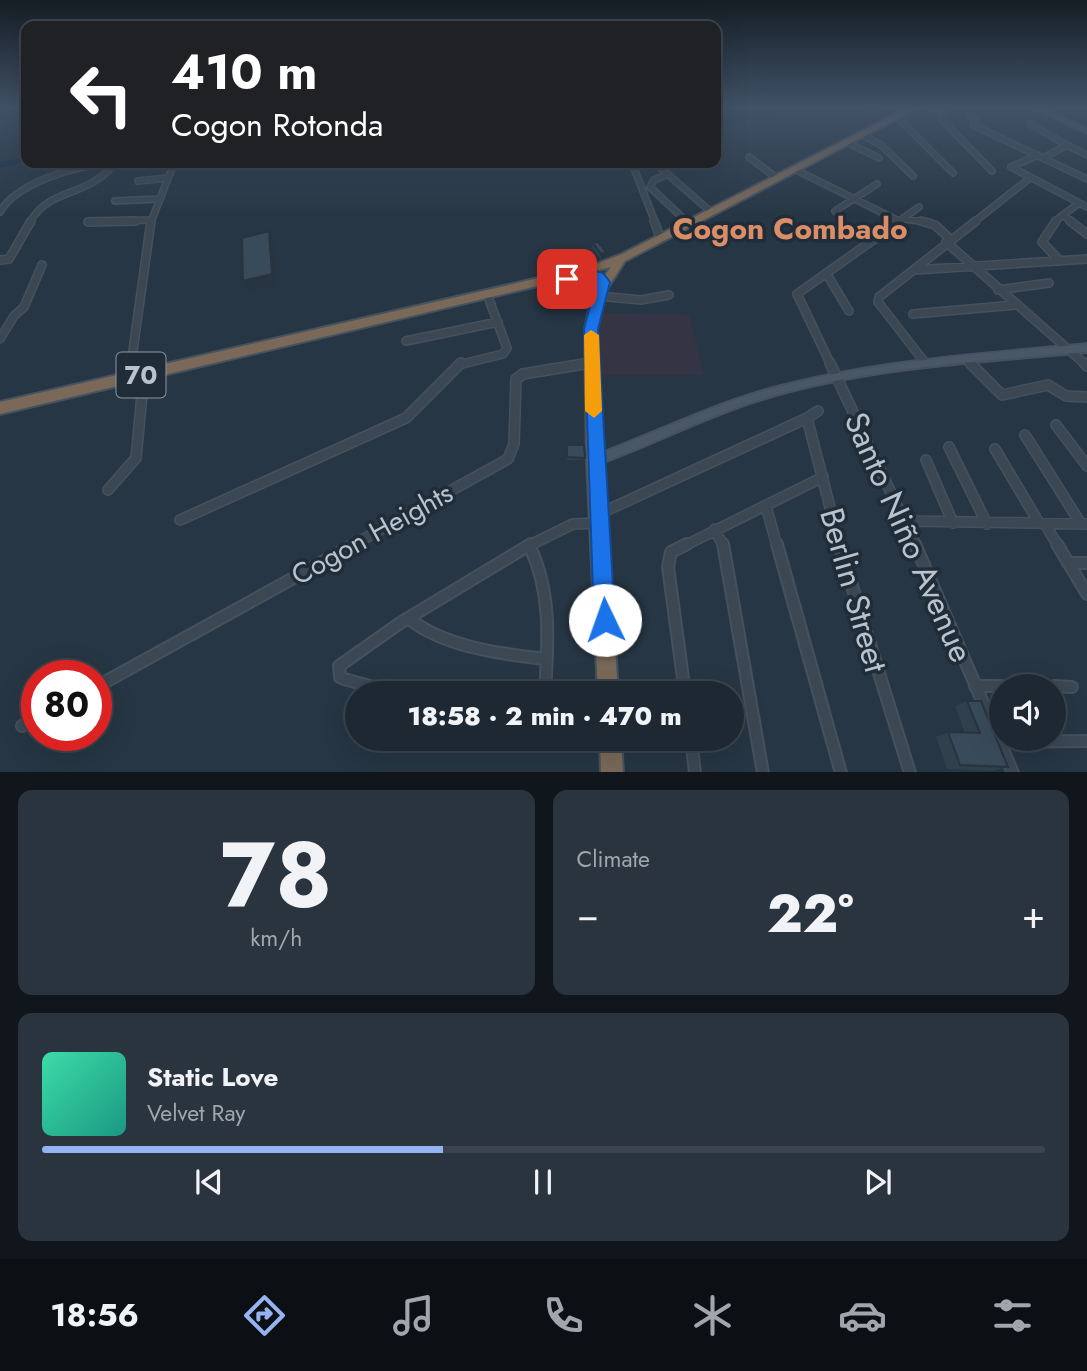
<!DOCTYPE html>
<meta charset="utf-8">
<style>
body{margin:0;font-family:Jost,sans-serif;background:#2a343f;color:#f1f3f6;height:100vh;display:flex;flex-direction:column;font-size:26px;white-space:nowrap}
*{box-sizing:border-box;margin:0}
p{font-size:23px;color:#a0a6ac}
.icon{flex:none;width:38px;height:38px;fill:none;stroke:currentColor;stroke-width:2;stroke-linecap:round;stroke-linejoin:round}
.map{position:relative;height:772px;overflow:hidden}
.details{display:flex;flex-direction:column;gap:18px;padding:18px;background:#10161c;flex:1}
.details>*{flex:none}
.top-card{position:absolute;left:21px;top:21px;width:700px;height:147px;border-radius:14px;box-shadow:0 7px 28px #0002,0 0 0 2px #3b444e;background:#202124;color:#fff;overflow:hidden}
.controls{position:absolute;left:989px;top:674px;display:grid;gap:14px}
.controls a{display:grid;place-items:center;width:77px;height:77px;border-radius:50%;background:#1d2833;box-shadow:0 7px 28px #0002,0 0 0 2px #3b444e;font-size:35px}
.speed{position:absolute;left:21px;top:660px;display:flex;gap:14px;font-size:35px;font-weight:700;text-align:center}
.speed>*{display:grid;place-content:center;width:91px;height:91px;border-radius:50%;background:#1d2833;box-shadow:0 7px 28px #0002,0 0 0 2px #3b444e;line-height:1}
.speed .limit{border:10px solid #d22;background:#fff;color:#111}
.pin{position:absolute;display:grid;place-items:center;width:60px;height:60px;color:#fff;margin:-30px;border-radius:14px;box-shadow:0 4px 10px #0006}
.me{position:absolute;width:77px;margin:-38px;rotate:357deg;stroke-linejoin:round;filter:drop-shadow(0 0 5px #0008)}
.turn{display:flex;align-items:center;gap:24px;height:147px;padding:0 35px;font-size:32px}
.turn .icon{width:91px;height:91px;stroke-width:2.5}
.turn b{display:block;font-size:49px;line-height:60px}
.big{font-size:52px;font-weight:800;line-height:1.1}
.details .card{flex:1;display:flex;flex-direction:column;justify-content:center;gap:10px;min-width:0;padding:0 24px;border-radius:14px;background:#2a343f}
.details .dial{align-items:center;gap:0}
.dial b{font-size:91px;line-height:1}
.song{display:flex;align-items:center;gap:21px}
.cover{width:84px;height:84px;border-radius:10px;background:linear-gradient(135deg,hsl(160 70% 55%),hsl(170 70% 35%))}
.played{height:7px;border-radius:4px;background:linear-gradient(90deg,#95b2f1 40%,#3b444e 40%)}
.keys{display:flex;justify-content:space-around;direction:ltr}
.heat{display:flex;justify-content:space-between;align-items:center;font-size:38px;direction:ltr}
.details .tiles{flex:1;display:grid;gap:18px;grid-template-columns:1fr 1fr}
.card:last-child{grid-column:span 2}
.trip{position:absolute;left:345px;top:681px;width:399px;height:70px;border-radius:35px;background:#1d2833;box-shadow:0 7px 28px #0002,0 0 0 2px #3b444e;font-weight:800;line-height:70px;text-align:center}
.tabs{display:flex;height:112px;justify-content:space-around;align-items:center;background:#0c1014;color:#a0a6ac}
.tabs .icon{width:49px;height:49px}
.tabs .current{color:#95b2f1}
.tabs b{font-size:32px;color:#f1f3f6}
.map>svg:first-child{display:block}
.medical{fill:#343444}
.water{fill:#192e43}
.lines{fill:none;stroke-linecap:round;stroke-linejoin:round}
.river{fill:#192e43;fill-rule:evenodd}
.street-far3-casing{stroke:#45515d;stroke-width:8}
.street-far2-casing{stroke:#45515d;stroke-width:10}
.street-far1-casing{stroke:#45515d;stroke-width:12}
.street-casing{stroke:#45515d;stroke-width:14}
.secondary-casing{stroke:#45515d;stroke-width:4}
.highway-casing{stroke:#46535e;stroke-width:4}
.street-far3{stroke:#3b4854;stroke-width:5}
.street-far2{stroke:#3b4854;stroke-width:7}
.street-far1{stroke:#3b4854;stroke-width:9}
.street{stroke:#3b4854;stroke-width:10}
.secondary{fill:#495767;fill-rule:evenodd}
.highway{fill:#7a6958;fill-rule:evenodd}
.wall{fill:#31404d}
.shaded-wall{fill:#28343f}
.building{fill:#394b5a;stroke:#28343f;stroke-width:2}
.route{fill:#1a73e8;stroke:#114b97;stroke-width:2}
.slow{fill:#f59e0b}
.labels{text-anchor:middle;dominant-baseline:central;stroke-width:7;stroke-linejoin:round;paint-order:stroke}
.shield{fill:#202d39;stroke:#8b96a1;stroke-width:2}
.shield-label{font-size:26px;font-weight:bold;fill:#b9c3cd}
.street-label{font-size:28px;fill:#b9c3cd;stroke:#202d39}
.far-district-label{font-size:30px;font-weight:bold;fill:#d98e68;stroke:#202d39}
.near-street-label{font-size:33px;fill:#b9c3cd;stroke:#202d39}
</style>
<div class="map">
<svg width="1087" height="773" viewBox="0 0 1087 773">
<rect width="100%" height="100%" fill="#273644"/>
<path class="medical" d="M595,313L689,314L704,375H600Z"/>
<path class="water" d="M746,108H810L716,127V114Z"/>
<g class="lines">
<path class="river" d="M26,157V161L0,168V162Z"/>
<defs>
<path id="street-far3" d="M931,108L943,113L942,120L992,171
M897,117L953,173
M970,117L975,120L973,125L1087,179
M1030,124L1067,145L1043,158
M863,135L881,145L913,176
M848,143L879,158
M1067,145L1087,155
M749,157L778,179
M632,163L655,222
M655,163L712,213
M1011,167L1087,207
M1011,167L1038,155
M796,170L899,221
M668,174L654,180L650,187L687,222
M138,181L168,178
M115,201L158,199
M835,211L877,184
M0,212C15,184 78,164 108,164L109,170C82,197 49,189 30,222
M1063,215L1072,222
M903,219L929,222
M88,222L151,220
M151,222L174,163
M898,222L919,207
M974,222L1030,178
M1054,222L1079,203"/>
<path id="street-far2" d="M654,221L661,239
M685,221L689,224
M921,221L935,225L950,239
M1056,221L1042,242L1060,261
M1070,221L1087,234
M88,222L135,221
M946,242L1086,365
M0,260L9,259L31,221
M915,270L1087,259
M826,273L849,311
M998,290L1049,283
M598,296L641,300L669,295
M913,314L1015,305
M0,339L14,316L24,307L42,265
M406,341L498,322
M967,360L972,365
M926,364L878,302L879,297L976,221
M131,365L151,221
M458,365L503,354L507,348L487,294
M579,365L593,363
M831,365L797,294L900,221"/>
<path id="street-far1" d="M830,363L916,546
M970,363L1002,395L1048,385L1066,396L1087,397
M1084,363L1087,366
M129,378L131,363
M818,411L807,418L840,546
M1056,425L1087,466
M1025,435L1081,524
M949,447L987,524
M995,449L1039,523
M926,460L953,523
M108,490L136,458L144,374
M766,506L777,546
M599,514L807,418
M180,520L406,418L461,363
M905,521L1087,524
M1045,524L1058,546
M715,529L723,546
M351,546L508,459L514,444L516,379L523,374L590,363
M528,546L573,524L600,523
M684,546L823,477"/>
<path id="street" d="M723,544L763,773
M777,544L841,773
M839,544L910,773
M915,544L1013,773
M1057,544L1087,594
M530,547C552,594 548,642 545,693
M1068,563H1087
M408,618C444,647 501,654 546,659
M975,686H1001
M1054,686L1072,687
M96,687L355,544
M395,693L344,679L340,677L339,666L400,623L531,544
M685,693L668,567L671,552L687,544
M22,726L37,717
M583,738L611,745
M691,738L695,773
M999,742L1087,741"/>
<path id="secondary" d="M1032,108H1041L1087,129V133Z
M1087,344V352C978,362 865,367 759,400C703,417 651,446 595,465L591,463L589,460L591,457C655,434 715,402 781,386C881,360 984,354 1087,344Z"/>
<path id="highway" d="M907,108H918L625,261L605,292L597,329L603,460L618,693H598L587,460L585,329L592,298L581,300L537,286L0,414V402L591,266L622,254ZM611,267L595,289L581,292L550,283Z
M600,738H621L623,773H601Z"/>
</defs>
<use href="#street-far3" class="street-far3-casing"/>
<use href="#street-far2" class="street-far2-casing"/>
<use href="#street-far1" class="street-far1-casing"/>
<use href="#street" class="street-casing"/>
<use href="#secondary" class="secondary-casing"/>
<use href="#highway" class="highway-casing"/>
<use href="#street-far3" class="street-far3"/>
<use href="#street-far2" class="street-far2"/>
<use href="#street-far1" class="street-far1"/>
<use href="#street" class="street"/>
<use href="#secondary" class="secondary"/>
<use href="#highway" class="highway"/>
</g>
<path class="wall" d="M858,108H894L891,113L877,121Z
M593,243L606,252V257L601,259L592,248Z
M567,445H584V460H567Z
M967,701L1008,767L993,771L947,769L936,737L948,732L965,733L955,706Z"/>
<path class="shaded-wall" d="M886,108H894L891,113L877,121L881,111Z
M269,231L273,242L277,284L248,292L243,281Z
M606,252V257L601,259V254Z"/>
<path class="building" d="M269,231L272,274L243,281L242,238Z
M598,242L606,252L601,254L593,243Z
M567,445H584L585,458L567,457Z
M967,701H981L1008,767L960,765L948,732L980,733Z"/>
<linearGradient id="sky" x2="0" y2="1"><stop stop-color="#151e25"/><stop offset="0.5" stop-color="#415267"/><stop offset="1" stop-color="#415267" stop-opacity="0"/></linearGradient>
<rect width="1087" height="216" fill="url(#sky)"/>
<path class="route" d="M585,268L603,273L610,282L598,329L615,620L612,628L605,631L597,628L594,620L584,329L596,283L586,277L567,284L560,279Z"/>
<path class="slow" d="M591,330L599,335L602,411L594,418L585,411L584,335Z"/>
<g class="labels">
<rect class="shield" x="116.5" y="352.5" width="49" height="45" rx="5"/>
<g class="shield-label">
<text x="141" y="375">70</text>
</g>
<g class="street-label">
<text transform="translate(372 534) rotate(-29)">Cogon Heights</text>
</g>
<g class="far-district-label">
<text x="790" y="228">Cogon Combado</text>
</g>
<g class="near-street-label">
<text transform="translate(909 537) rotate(66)">Santo Niño Avenue</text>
<text transform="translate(854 590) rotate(74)">Berlin Street</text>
</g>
</g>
</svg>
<div class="controls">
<a><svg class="icon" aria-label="sound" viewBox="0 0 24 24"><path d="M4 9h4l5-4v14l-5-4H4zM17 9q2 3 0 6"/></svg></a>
</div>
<div class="speed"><div class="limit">80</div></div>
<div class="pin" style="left:567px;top:279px;background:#d93025"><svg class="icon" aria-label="arrive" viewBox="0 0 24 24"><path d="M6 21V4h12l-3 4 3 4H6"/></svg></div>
<svg class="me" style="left:605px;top:620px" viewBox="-20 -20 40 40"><circle r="19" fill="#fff"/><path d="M0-13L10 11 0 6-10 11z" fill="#1a73e8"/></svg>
<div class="trip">18:58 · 2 min · 470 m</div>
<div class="top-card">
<div class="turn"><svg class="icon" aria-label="left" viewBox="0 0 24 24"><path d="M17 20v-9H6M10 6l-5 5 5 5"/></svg><div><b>410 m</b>Cogon Rotonda</div></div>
</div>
</div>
<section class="details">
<div class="tiles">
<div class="card dial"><b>78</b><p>km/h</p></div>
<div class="card"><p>Climate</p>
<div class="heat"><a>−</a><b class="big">22°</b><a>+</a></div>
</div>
<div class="card">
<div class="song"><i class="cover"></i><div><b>Static Love</b><p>Velvet Ray</p></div></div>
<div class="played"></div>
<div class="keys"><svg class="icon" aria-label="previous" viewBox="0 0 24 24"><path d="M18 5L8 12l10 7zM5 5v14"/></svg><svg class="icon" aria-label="pause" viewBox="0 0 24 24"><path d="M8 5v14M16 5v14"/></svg><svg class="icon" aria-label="next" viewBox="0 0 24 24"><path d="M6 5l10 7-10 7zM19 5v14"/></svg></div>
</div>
</div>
</section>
<nav class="tabs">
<b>18:56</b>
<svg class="icon current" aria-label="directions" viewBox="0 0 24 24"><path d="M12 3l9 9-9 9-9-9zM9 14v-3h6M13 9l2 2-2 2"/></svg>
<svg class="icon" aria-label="music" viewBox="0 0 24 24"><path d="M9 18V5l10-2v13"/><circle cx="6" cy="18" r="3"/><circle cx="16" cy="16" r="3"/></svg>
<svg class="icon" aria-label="phone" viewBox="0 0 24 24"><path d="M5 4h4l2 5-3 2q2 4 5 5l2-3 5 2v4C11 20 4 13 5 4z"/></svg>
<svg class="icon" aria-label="climate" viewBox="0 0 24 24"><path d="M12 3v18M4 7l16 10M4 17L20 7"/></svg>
<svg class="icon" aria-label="car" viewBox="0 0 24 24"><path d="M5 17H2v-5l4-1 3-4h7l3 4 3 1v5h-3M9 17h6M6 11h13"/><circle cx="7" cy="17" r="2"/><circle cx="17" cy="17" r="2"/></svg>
<svg class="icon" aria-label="filters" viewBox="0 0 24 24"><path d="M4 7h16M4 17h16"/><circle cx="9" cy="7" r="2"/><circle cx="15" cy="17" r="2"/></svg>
</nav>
